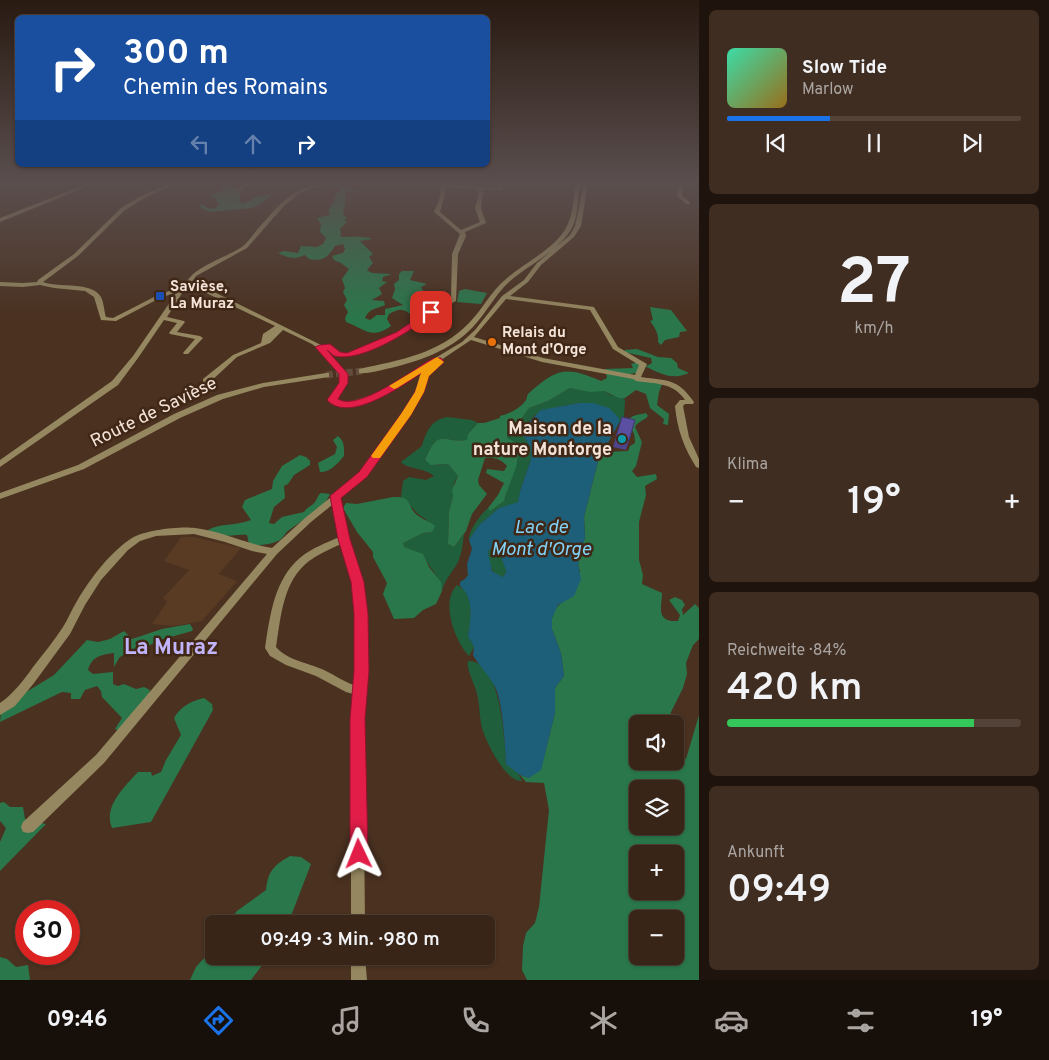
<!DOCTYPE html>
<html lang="de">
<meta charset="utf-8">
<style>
body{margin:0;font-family:Overpass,sans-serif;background:#3f2d21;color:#f1f3f6;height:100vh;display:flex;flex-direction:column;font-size:19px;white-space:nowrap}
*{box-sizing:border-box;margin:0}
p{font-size:16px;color:#aba5a2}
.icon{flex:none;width:28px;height:28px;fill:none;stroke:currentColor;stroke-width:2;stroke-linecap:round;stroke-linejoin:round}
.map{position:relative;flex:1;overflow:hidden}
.side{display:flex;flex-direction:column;gap:10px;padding:10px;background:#1f140d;width:350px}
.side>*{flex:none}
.hud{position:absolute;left:15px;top:15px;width:475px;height:152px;border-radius:8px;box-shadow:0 1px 4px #0004,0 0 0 1px #524237;background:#1a4fa0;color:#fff;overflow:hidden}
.controls{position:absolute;left:629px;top:715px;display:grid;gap:10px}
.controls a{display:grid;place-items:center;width:55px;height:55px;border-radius:8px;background:#382518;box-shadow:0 1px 4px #0004,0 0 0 1px #524237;font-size:25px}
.speed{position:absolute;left:15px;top:900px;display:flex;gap:10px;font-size:25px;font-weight:700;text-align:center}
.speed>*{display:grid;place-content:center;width:65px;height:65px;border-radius:50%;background:#382518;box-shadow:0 1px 4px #0004,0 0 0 1px #524237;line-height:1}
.speed .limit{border:8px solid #d22;background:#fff;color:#111}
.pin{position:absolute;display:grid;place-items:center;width:42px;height:42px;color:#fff;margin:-21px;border-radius:10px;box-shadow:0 2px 8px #0006}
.me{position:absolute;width:55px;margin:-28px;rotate:358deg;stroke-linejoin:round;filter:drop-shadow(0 0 4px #0008)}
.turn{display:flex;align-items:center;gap:18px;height:105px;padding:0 25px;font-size:22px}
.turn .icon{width:65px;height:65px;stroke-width:2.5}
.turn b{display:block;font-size:35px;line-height:42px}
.lanes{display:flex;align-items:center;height:48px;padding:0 25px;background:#0003;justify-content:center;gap:25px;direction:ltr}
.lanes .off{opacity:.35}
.big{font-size:38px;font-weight:600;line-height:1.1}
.side .widget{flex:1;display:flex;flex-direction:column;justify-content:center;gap:8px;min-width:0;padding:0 18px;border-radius:8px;background:#3f2d21}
.side .dial{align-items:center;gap:0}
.dial b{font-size:65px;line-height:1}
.song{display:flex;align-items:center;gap:15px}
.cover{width:60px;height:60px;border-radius:8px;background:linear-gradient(135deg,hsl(160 70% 55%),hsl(40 70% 35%))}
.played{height:5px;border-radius:2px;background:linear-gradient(90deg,#1a73e8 35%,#524237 35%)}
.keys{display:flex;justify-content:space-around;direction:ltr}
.heat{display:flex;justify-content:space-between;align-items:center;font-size:28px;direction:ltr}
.charge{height:8px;border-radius:4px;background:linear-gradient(90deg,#34c759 84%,#524237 0)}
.trip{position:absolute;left:205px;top:915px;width:290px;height:50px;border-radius:8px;background:#382518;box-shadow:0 1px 4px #0004,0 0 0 1px #524237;font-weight:600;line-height:50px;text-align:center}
.tabs{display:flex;height:80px;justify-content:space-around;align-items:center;background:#160f0a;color:#aba5a2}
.tabs .icon{width:35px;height:35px}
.tabs .active{color:#1a73e8}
.tabs b{font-size:22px;color:#f1f3f6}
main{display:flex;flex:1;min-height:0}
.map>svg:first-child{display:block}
.built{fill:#593a23}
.green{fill:#205f3b}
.forest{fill:#2a774b;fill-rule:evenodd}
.water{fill:#1d5f79;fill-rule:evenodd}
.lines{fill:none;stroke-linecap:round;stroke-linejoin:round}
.minor-tunnel{stroke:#644c3c;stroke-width:7;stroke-dasharray:7 3;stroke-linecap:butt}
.minor{fill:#95875f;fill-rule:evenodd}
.wall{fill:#4d448a}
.building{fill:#5a4fa1;stroke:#3f3771}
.route{fill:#e11d48;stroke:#92132f}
.slow{fill:#f59e0b}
.transit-dot{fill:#1a4fb4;stroke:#402716;stroke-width:2}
.food-dot{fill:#e8710a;stroke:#402716;stroke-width:2}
.culture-dot{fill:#0f9aa8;stroke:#402716;stroke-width:2}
.labels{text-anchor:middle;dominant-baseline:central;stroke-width:5;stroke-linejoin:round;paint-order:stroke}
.far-poi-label{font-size:15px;font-weight:bold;fill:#f4e3d8;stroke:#402716;text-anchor:start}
.street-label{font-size:18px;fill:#f4e3d8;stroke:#402716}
.poi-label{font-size:18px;font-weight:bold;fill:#f4e3d8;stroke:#402716;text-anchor:end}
.water-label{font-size:19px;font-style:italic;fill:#82d3f9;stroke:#402716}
.near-neighbourhood-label{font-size:22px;font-weight:bold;fill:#c2b4fb;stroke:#402716}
</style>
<main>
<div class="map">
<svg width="699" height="980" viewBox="0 0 699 980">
<rect width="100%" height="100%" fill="#4a3120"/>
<path class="built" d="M181,537H194L241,548L219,574L237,581L202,621L174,626L152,624L167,602L163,598L189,570L164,561Z"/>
<path class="green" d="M570,388L604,391L611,395L624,398L625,401L624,417L619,423V418L614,414L579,403L558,407L535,415L523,428L522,433L531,448V459L520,491L518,503L499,508L479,525L469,540C469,530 480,515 488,508L490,510L504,500L505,497L518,455L507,438V432L519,422L529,408L548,401Z
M447,417L472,420L478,423L468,434V440C441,443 439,427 425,460L435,465L448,464L458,476L454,483L453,496L449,512L448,544L454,547L464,534C463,543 462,553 458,562C452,573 445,579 442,591C440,577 429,567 423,555L404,547L403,543L423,533L432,532L426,519C414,514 412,504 401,497L403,481L409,477L426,480L434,476C424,467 408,470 401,462L422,446C426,432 431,420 447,417Z
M492,547L501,553C502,561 506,566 506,573L502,577C489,573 490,562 488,552Z
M457,585L465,590L470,603L471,619L468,636L474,647L469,656C455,641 440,602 457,585Z
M468,661C501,659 505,741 506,764L517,771L522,781C506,783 486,742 482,728C479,717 480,705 477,694C475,684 466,670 468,661Z"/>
<path class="forest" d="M212,183H237L234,188H237L241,195L239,202L243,204L259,196L273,194L259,205L250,208L210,212L201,208L200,205L202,204L209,209L215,208L219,205L215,198L211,197L212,194L222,191L220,189L221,184Z
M328,185L347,186L360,192L353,193L350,191L345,193L346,197L343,214L347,218L344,220L347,222L340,229L341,233L340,235L342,237C350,237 366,236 372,239L360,241L373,254L369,257L373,263L367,270L372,273L392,274L383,277L382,281L387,282L379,288L382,294L372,300L384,301L385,305C377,309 369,308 365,318L370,320L377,315H385V309L403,305L392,298L395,289L394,284L399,280V274L402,271H414L410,280L427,284L421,287L424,292L421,298L424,305L422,310L410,314C401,307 398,310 389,314L387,319L391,326C371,340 365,329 346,322L345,318L348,312L344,305L347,300L343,292L345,288L342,279L349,269L341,263L334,260L332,256L343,253L345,249L343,244L335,246C328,257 323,262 309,259L305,255C294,260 288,258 278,253L284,251L298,253L301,246L317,247L323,244L326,238L320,232L321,224L317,218L330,215L328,210L334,202L336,193L340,192L339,188L327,189L324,187Z
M465,289L487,293L481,304L457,302L459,291Z
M650,307L671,310L687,331L680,332L679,337L665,340L661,345L658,342C659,334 655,328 650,321L653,320Z
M637,349L658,357L671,358L677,363L678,368L689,373C670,381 661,373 644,366L636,373L624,375L663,382L659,392L657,405L669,414L668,425L663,424L664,419L650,408L646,394L636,390L625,398H619L604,391L590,392L570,388L548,401L529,408L519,422L507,432V438L517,443L519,450L516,467L505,497L504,501L490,511L488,508L498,495L504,483L486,473L487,469L504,471L507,466C501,459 494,457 485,458L478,480L479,485L487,494L472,514L466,531L454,547L448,544L449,512L453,496L452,490L458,476L448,464L431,465L425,460C439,427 441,443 467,440L468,434L478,423H484L500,418V416C510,413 520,409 526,400C528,396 526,396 529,393C557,368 566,366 601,381L607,378L605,369L633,368L631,364L638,362L647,366L652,363L651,358L624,352L625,350Z
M646,413L648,416C644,421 638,421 635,427L642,442L636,466L632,471L637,477L656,474L657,479L645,486L646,495L639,522V560L643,575L642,584L662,593C662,607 655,622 678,621L680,615L669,600L675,597L682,600L685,605L682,609L683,615L695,604L699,608V639L693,645L686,663L687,674L683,688L671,712L669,724H638V761H675V756L686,759L699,715V980H527L522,970L523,946L526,933L535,923L539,907L549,810L544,783L526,782L520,775L529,778L542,765L555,713V688L564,676L561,653L552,629V618L555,609L561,603L580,572L578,564L585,537L584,517L598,461L604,452L628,451L630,446L635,443C635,435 634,431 628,425C627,415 638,415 646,413ZM638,789H675V826H638ZM638,854H675V891H638ZM638,919H675V956H638Z
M338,436C345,442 344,448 344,456C337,464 331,472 320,472L318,463L335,454L337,447L333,440Z
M300,455L306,457L310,461V465L294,475L288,484L284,486L285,498L274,507L269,523L274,524L282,517L304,512C307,507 312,506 315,502C318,498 317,496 321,493L330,494C323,511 301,520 288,531C285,533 284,537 280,540C272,544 258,547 249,544L247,535C235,533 215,541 208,530C220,523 237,526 251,520L242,507L245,500L272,489L273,481L282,466Z
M393,497C414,496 406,506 417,515C422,519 429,521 435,526L432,532L423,533L403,543L404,547L423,554L429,567L441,582L442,591L436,604L423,610L414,618L394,619L383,594L387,583L373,557V552L357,532L343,508L346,503L357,504Z
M190,624L193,629L192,631L160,640L140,650L127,652L119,658L114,667V653C101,655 92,656 88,670L93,674L113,672V684L118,686L124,684L136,689L144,687L150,690L148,697L118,730L115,729L122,718L102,697L101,691L97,686L85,690L80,699H71V693L62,692L0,722L1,713L23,694L54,675L87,640L98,642L110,639L124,631L132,639L162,629Z
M204,698L212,704L213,710L151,822L112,828C103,807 124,787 138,772H151L152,776L161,772L166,760L181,735L174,718C181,706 191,701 204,698Z
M4,802L10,807H23L25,819L46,824L0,871V842L6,828L0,821V803Z
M290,856L301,857L311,864L291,916L287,924H226L237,911L266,890C268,871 274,865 290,856Z
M214,947V956H269L251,980H190L196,967Z
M0,957L7,959L16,967L28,965L30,980H0Z"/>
<path class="water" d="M579,403H593L609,408L619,418V423L598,461L584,517L585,537L578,564L581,579L574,596L558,605L552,618V629L561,653L564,676L555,688V713L541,770L529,778L520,775L506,764C505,745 503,703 495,687C489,675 479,666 473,655L474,647L468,636C471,620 474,597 460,586V582L465,579L468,575L467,564L472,549L469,540L479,525L499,508L518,502L520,491L531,459V448L522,433L523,428L541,410ZM491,548H496L501,553C501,561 506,566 506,573L502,577L492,571L488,552Z"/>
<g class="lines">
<path class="minor-tunnel" d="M326,375L362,371"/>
<path class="minor" d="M89,183H96L0,222V218Z
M170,183H177L145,198L125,210L78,256L43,282C59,288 92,281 101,297C104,303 104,311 106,317L113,318L156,296L177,288L178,287H186C185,269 231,256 243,246C248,242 252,236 256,231C281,203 294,183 334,183L306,190L300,193L284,206L247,248L196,276L192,282V286L206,288L321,345L332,346L339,353H347L391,336L429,311L451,299L452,254L460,234L434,212C438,203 444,192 437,183L496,188L499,187V183H503V189L496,190H481L483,192L481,208L486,223L465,232L466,236L458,254L456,301L433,313L395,338L350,356H335L328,349H326L347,374V383L336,400L341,403H346L375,394L462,342L475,330L502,296L524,280L537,263L570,235L575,226L584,183H588L581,226L574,237L541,265L528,282L510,296L594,307L618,347L647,364L641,377C668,381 677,378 694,402L693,404H685L683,406L689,437L699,459V468L696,467C684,448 677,429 675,406L680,400H685C673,382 655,384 636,381L633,379L542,362L471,340L435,364L439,366L427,376L424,391L410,415L366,477L340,498L349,539L363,582L366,614L367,671L363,719L365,924H351V719L353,694L346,692L316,676L286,665L270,656L265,648C270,616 274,579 301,557C312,548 326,543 339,537L332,505L311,522L277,554L104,763L33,832L28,833L23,832L21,827L23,822L96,755L267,554L252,551L225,542L194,534L156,536L140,541L128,550L101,580L85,605L70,634L34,683L15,706L0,715V703C13,694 24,680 33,667C43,654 54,641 63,627C68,619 72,609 77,601C90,579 110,552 132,538C145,530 180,526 195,528C221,531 246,544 272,548L305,518L331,497L332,494L335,493L360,473L402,415L416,391L420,375L427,369C406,382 351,422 328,401L339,383V374L321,351L312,344L283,330L270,343L237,357L209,383H203V379L233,355L261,343L263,334L275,326L202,291L194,289L184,290L167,317L184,321L185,322L177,332L200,336L203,338L188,354H184L183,353L195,339L170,334L169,333L177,323L164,320L138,358L118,385L0,467V460L112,381L133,356L177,292L160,298L116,321L101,320L94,297L85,291L54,288L40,285L23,287L0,286V282L23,283L37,282L38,280L74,254L121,208L141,196ZM445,188L476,189L479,192L475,208L480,222L461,230L440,212L445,194ZM506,299L590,310L613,349L639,365L635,375L543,358L474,337ZM341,544L353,582L356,614L354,685C344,682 335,675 326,671C310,663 288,661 276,647C281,616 283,581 309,561C319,554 330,549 341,544Z
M245,183H250L241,191H237V189Z
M576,183H580C577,198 579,215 572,228C558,252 529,264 509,282C495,295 486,313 473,327C450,351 418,362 386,369C377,371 368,374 359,373V369C400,360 439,354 469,323C483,309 491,291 506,279C525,262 561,246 569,221C574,209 573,196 576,183Z
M679,183H683L682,196L690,202V204H686L677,196Z
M326,373H329V377L264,387L223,399L180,418L84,469L0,499V493L78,465L174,414L217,395L263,383Z
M351,956H365L367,980H351Z"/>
</g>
<path class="wall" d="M635,420L626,450L613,447L616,437Z"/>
<path class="building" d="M622,417L635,420L629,440L616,437Z"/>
<linearGradient id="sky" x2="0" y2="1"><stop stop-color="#291b12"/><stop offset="0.57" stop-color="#5a4e4e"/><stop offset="1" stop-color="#5a4e4e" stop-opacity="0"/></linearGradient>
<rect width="699" height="320" fill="url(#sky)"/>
<path class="route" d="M431,309L435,312L434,314C411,330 362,363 334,356L327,350L348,374V383L338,399C359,412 414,368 434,358H441L444,362L429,376L424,392L411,415L367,477L341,498L350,539L364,582L368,614L369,671L365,719L368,854L365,861L359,863L353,861L350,854V719L354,671V614L351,582L338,539L330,496L359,472L401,414L415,392L422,373C401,386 349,424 327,400L339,383V374L315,347L320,345L330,344L340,352L347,353L397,332Z"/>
<path class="slow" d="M437,357L444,362L429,376L424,392L411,415L380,458H373L371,456L401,414L415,392L421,373L397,388L394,389L389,386Z"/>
<rect class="transit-dot" x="155" y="291" width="10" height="10" rx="2.5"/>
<circle class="food-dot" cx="492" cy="342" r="5"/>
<circle class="culture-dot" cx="622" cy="439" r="5"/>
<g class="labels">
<g class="far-poi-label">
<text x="170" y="287">Savièse,<tspan x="170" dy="17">La Muraz</tspan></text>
<text x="502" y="333">Relais du<tspan x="502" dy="17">Mont d'Orge</tspan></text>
</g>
<g class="street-label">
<text transform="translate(154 413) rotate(-26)">Route de Savièse</text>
</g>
<g class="poi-label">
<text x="612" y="429">Maison de la<tspan x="612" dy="21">nature Montorge</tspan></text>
</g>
<g class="water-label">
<text x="541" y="528">Lac de<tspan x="541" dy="22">Mont d'Orge</tspan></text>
</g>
<g class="near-neighbourhood-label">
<text x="171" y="648">La Muraz</text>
</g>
</g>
</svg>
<div class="controls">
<a><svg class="icon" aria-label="sound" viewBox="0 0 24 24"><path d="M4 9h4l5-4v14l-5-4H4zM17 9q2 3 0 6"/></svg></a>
<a><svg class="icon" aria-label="layers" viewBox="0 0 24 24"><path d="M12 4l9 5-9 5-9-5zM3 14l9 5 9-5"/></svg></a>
<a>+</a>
<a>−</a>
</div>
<div class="speed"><div class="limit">30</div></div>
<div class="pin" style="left:431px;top:312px;background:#d93025"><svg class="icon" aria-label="arrive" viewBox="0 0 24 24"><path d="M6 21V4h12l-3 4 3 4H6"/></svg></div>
<svg class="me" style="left:359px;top:854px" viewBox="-20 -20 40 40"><path d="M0-17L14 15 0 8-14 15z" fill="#e11d48" stroke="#fff" stroke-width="4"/></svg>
<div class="trip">09:49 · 3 Min. · 980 m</div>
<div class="hud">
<div class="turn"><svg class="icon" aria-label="right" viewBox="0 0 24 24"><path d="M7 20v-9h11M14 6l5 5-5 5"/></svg><div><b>300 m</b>Chemin des Romains</div></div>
<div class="lanes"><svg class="icon off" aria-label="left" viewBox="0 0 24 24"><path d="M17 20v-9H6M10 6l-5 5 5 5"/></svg><svg class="icon off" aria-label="ahead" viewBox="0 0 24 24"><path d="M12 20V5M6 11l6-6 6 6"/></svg><svg class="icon" aria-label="right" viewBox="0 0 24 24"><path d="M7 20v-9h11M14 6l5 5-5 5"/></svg></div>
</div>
</div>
<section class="side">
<div class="widget">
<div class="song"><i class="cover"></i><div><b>Slow Tide</b><p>Marlow</p></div></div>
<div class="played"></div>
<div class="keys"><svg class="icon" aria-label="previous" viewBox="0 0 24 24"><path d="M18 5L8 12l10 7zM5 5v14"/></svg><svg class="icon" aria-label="pause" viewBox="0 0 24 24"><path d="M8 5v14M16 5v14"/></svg><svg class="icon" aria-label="next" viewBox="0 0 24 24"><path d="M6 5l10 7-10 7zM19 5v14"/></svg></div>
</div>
<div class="widget dial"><b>27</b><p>km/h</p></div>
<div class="widget"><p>Klima</p>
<div class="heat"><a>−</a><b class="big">19°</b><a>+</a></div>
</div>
<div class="widget"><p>Reichweite · 84%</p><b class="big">420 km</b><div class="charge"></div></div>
<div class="widget"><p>Ankunft</p><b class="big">09:49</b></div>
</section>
</main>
<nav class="tabs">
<b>09:46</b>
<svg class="icon active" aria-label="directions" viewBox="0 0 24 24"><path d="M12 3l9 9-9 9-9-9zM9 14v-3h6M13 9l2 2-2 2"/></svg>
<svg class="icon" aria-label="music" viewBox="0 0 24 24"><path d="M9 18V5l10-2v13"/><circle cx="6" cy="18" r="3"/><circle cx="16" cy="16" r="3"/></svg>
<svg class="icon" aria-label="phone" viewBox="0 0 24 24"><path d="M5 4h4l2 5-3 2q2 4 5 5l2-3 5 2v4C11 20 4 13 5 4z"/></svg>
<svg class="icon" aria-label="climate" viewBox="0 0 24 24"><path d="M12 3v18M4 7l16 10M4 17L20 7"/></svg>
<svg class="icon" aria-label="car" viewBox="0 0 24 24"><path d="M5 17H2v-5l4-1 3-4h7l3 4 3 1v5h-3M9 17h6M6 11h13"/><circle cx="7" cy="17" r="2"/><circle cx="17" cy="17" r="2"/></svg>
<svg class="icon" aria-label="filters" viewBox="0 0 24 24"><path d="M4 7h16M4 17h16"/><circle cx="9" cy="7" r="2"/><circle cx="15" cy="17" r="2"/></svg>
<b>19°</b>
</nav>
